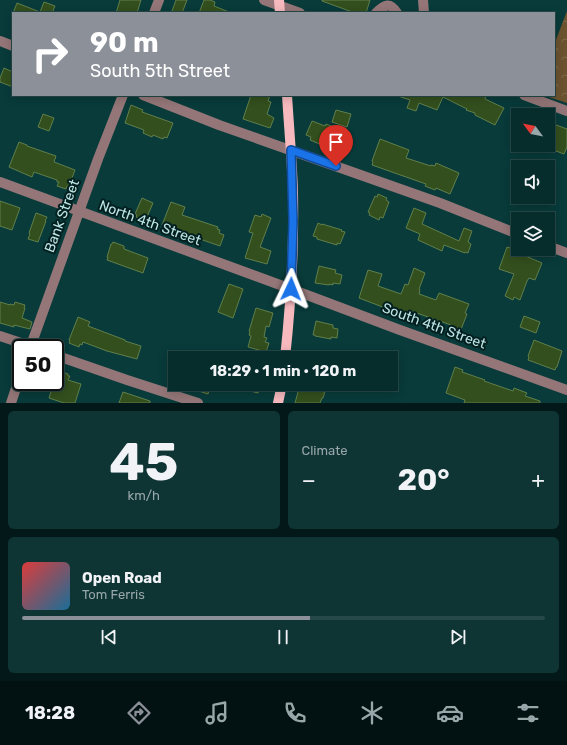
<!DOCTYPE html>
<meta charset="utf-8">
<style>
body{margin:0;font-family:Rubik,sans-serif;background:#0f3434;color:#f1f3f6;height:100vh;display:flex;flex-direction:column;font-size:15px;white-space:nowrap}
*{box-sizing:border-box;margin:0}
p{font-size:13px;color:#98a7a9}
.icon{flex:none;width:22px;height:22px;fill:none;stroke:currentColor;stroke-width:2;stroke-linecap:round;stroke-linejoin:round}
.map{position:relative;height:403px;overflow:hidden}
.side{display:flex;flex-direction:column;gap:8px;padding:8px;background:#031818;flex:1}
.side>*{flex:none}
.guide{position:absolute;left:12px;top:12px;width:543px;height:84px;border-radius:0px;box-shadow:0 2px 10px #0003,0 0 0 1px #274848;background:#8c9099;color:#fff;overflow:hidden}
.needle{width:26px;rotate:302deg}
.buttons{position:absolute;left:511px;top:108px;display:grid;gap:8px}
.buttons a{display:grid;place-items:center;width:44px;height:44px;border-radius:0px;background:#062c2c;box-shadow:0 2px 10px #0003,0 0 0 1px #274848;font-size:20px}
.speed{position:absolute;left:12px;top:339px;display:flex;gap:8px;font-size:20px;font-weight:700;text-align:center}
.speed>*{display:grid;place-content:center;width:52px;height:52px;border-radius:50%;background:#062c2c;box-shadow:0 2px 10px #0003,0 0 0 1px #274848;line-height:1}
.speed .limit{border:2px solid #111;border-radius:6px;background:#fff;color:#111}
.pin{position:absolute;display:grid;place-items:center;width:34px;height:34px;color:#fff;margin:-41px -17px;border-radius:50% 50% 50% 0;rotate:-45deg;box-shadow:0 0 4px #0007}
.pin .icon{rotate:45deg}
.me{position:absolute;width:44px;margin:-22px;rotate:2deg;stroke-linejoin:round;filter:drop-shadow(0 0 3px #0008)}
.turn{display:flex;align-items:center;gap:14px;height:84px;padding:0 12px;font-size:18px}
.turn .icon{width:52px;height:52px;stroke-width:2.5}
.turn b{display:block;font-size:28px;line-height:34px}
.big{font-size:30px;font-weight:700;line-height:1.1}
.side .tile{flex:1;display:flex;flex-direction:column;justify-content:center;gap:6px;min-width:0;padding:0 14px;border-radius:6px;background:#0f3434}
.side .dial{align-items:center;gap:0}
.dial b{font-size:52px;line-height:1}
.song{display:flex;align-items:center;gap:12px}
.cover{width:48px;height:48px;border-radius:6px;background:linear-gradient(135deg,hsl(0 70% 55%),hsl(200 70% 35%))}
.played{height:4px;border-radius:2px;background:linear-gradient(90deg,#8c9099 55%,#274848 55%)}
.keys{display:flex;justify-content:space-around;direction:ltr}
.heat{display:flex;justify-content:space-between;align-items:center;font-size:22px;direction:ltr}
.side .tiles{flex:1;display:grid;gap:8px;grid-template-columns:1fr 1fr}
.tile:last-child{grid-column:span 2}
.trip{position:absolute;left:168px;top:351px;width:230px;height:40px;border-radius:0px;background:#062c2c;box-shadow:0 2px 10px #0003,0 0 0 1px #274848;font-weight:700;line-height:40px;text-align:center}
.tab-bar{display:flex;height:64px;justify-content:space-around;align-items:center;background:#021212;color:#98a7a9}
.tab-bar .icon{width:28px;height:28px}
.tab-bar .selected{color:#8c9099}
.tab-bar b{font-size:18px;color:#f1f3f6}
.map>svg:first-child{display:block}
.park{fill:url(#park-crowns)}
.building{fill:#334f1d;stroke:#607f4b}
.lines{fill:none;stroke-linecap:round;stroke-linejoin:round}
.minor{stroke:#947678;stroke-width:10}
.major{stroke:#f6b9be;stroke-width:10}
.route-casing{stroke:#114b97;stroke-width:10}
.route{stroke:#1a73e8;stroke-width:7}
.labels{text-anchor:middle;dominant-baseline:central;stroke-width:4;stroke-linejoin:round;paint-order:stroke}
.street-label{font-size:14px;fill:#bce5e3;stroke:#031f1f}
</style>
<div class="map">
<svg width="567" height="403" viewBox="0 0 567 403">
<defs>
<pattern id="park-crowns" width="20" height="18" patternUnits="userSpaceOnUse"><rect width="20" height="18" fill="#6c522f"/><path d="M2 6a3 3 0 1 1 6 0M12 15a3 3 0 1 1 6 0" fill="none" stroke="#7f6b4d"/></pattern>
</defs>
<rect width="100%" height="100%" fill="#083b3a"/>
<path class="park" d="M567,11V103L543,95H554V45Z"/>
<path class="building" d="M120,0H141L137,13H116Z
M176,0H187L182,13H178L172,11Z
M204,0H210L215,2L214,6L229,12V13H199Z
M322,0H370L366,13H355L322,1Z
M44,2L55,6L52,13H13L17,3L40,12Z
M4,68L13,72V87L0,82V78Z
M251,95H270L268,101L271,102L267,114L274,118L270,128L243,119Z
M399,95H486L485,99L504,108L495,125L475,115V113L466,110L467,109L443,97L437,110L419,103L416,111L407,108L410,100L398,96Z
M131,105L143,110L142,112L173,123L167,138L164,137L163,139L153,135L152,137L143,133L144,130L125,123Z
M336,110L351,114L347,127L332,122Z
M43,114L54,118L49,131L38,127Z
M312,121L325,126L326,124L336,128L330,143L326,142L324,145L322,144V145L310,140L311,137L306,135Z
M548,122L567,129V147L564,154L548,148Z
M380,139L409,150L406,158L431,166V165L435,166L436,163L459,173L450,194L436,188L435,190L425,186L426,184L372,165L373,162L372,161Z
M19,142L27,145V146L56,156L54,162L75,170L69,186H67L66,189L57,186L59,182H57V180L34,172L32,177L9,167Z
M378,194L387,198L386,200L389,202L383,218L380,217L379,220L369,215L370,213L368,212L375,196L377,197Z
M142,198L153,203L146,219L145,218L144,220L136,217L137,215L135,214Z
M0,201L20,208L12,230L0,226Z
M171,202L185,207L182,215L218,227L217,229L220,230L219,233L224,235L220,246L194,237L193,240L180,235L181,232L162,225Z
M414,208L426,213L422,224L459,241L464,228L472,231L468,242L471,244L468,253L465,252V253L444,245L442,251L418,240L420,234L406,228Z
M36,213L47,217L45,221H46L38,242L28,239L30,234L29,233Z
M262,214L271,218L260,247L271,251L267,264L245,258L253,233L249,232L255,215L261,217Z
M318,223L322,225V224L342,230L341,231L345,232L340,244L337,243V245L317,239V237L313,236Z
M113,242L124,246V249L148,258L143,273L107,260L108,257H107L111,244H112Z
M507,247L517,250L516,252L542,263L535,280L529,278L527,281L520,300L514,297L513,300L505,296L514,274L499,269Z
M319,266L336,270L335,273L342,275L340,284L333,283V285L329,284V285L315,283Z
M414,268L425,273L419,289L420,290L419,294L436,300L439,293L469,304L465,313L467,314L460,332L449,328L451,325L411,311L409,317L359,298L368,270L382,274L378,286L401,294L405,284L408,285Z
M229,284L243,289L233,318L218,312Z
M0,302L10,305V304L14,305L15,302L25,305L24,308H25L22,318L32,322L30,329L14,325V327L0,323Z
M256,308L273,313L269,327L266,326L264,337L267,338L265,342L269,343L266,352L248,347L251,336L249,335L250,332L249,331Z
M524,316L540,322L536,333L520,327Z
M78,317L90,322L88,326L125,340V341L141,346L137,359L107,351L83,342L82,345L80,344L79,347L69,343L70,341L69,340Z
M316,321L333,325V328L338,329L337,338L331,337V339L315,336V335H313Z
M534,340L562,351L557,367H556L555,370L528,360L529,357L528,356Z
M455,367L463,370L462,372L485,380L484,381L513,391L514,388L527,393L525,396L540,401V403H464L465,400L446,393Z
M60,371L68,374V376H70L68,380L81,384L75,403H64L49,398L54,382H55L57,374L59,375Z
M183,384H211L208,394L183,386Z
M235,384H261L258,393L235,387Z
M299,384H311L326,388L323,398H322L320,403H295L298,392L297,391Z
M123,392L150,401V403H119Z"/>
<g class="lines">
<path class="minor" d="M264,0L300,13
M423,0L424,13
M154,13L159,0
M376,13C385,4 390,2 397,13
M0,41L13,46
M143,95L219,125L440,203L518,234
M524,95L567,111
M0,182L291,289L400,330L567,390
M548,246L567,253
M0,336L36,348
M30,348L98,159L123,95
M55,355L127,380L198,403
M11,403L21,373"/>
<path class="major" d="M279,0L280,13
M285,358C291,303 294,248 293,193C292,160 289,128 287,95
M278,403L282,384"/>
</g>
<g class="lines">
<defs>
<path id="route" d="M291,289L293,221L291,150L336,166"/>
</defs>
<use href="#route" class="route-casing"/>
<use href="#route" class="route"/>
</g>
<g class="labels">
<g class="street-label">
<text transform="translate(62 216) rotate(-70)">Bank Street</text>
<text transform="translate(150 223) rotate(20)">North 4th Street</text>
<text transform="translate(434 326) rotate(20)">South 4th Street</text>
</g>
</g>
</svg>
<div class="buttons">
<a><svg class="needle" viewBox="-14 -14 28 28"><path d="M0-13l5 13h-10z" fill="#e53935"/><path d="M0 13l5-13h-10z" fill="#98a7a9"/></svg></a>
<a><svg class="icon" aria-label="sound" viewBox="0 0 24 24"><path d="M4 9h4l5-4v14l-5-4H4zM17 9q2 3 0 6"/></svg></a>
<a><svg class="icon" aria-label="layers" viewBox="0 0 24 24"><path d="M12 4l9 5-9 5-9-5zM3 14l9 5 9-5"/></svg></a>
</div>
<div class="speed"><div class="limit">50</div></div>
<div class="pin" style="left:336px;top:166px;background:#d93025"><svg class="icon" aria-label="arrive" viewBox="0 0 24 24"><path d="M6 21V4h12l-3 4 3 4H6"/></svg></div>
<svg class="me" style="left:291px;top:289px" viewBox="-20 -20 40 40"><path d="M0-17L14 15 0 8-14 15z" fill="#1a73e8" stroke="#fff" stroke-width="4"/></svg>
<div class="trip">18:29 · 1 min · 120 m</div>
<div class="guide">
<div class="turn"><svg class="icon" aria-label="right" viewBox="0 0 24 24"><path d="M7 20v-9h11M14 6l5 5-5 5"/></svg><div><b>90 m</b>South 5th Street</div></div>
</div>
</div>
<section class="side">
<div class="tiles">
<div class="tile dial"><b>45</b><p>km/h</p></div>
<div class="tile"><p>Climate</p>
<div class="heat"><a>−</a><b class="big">20°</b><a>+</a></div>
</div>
<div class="tile">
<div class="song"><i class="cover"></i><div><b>Open Road</b><p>Tom Ferris</p></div></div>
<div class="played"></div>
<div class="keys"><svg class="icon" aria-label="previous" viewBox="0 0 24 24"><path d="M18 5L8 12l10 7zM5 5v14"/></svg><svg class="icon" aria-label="pause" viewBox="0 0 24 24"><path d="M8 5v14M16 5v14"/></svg><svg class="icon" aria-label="next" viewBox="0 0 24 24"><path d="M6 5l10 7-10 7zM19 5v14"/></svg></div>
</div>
</div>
</section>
<nav class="tab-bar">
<b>18:28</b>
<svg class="icon selected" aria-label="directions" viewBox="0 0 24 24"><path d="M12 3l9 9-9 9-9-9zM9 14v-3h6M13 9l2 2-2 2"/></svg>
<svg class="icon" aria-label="music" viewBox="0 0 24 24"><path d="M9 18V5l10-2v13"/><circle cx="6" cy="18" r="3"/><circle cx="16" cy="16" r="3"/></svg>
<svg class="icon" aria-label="phone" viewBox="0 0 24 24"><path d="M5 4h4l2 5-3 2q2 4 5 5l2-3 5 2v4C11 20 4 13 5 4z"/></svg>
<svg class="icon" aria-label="climate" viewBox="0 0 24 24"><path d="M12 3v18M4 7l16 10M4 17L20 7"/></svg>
<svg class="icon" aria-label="car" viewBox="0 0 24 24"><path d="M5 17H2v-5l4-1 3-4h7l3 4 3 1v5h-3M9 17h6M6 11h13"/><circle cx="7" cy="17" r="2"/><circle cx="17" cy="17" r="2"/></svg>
<svg class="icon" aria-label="filters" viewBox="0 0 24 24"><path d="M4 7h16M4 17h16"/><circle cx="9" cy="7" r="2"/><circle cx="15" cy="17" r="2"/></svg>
</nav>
